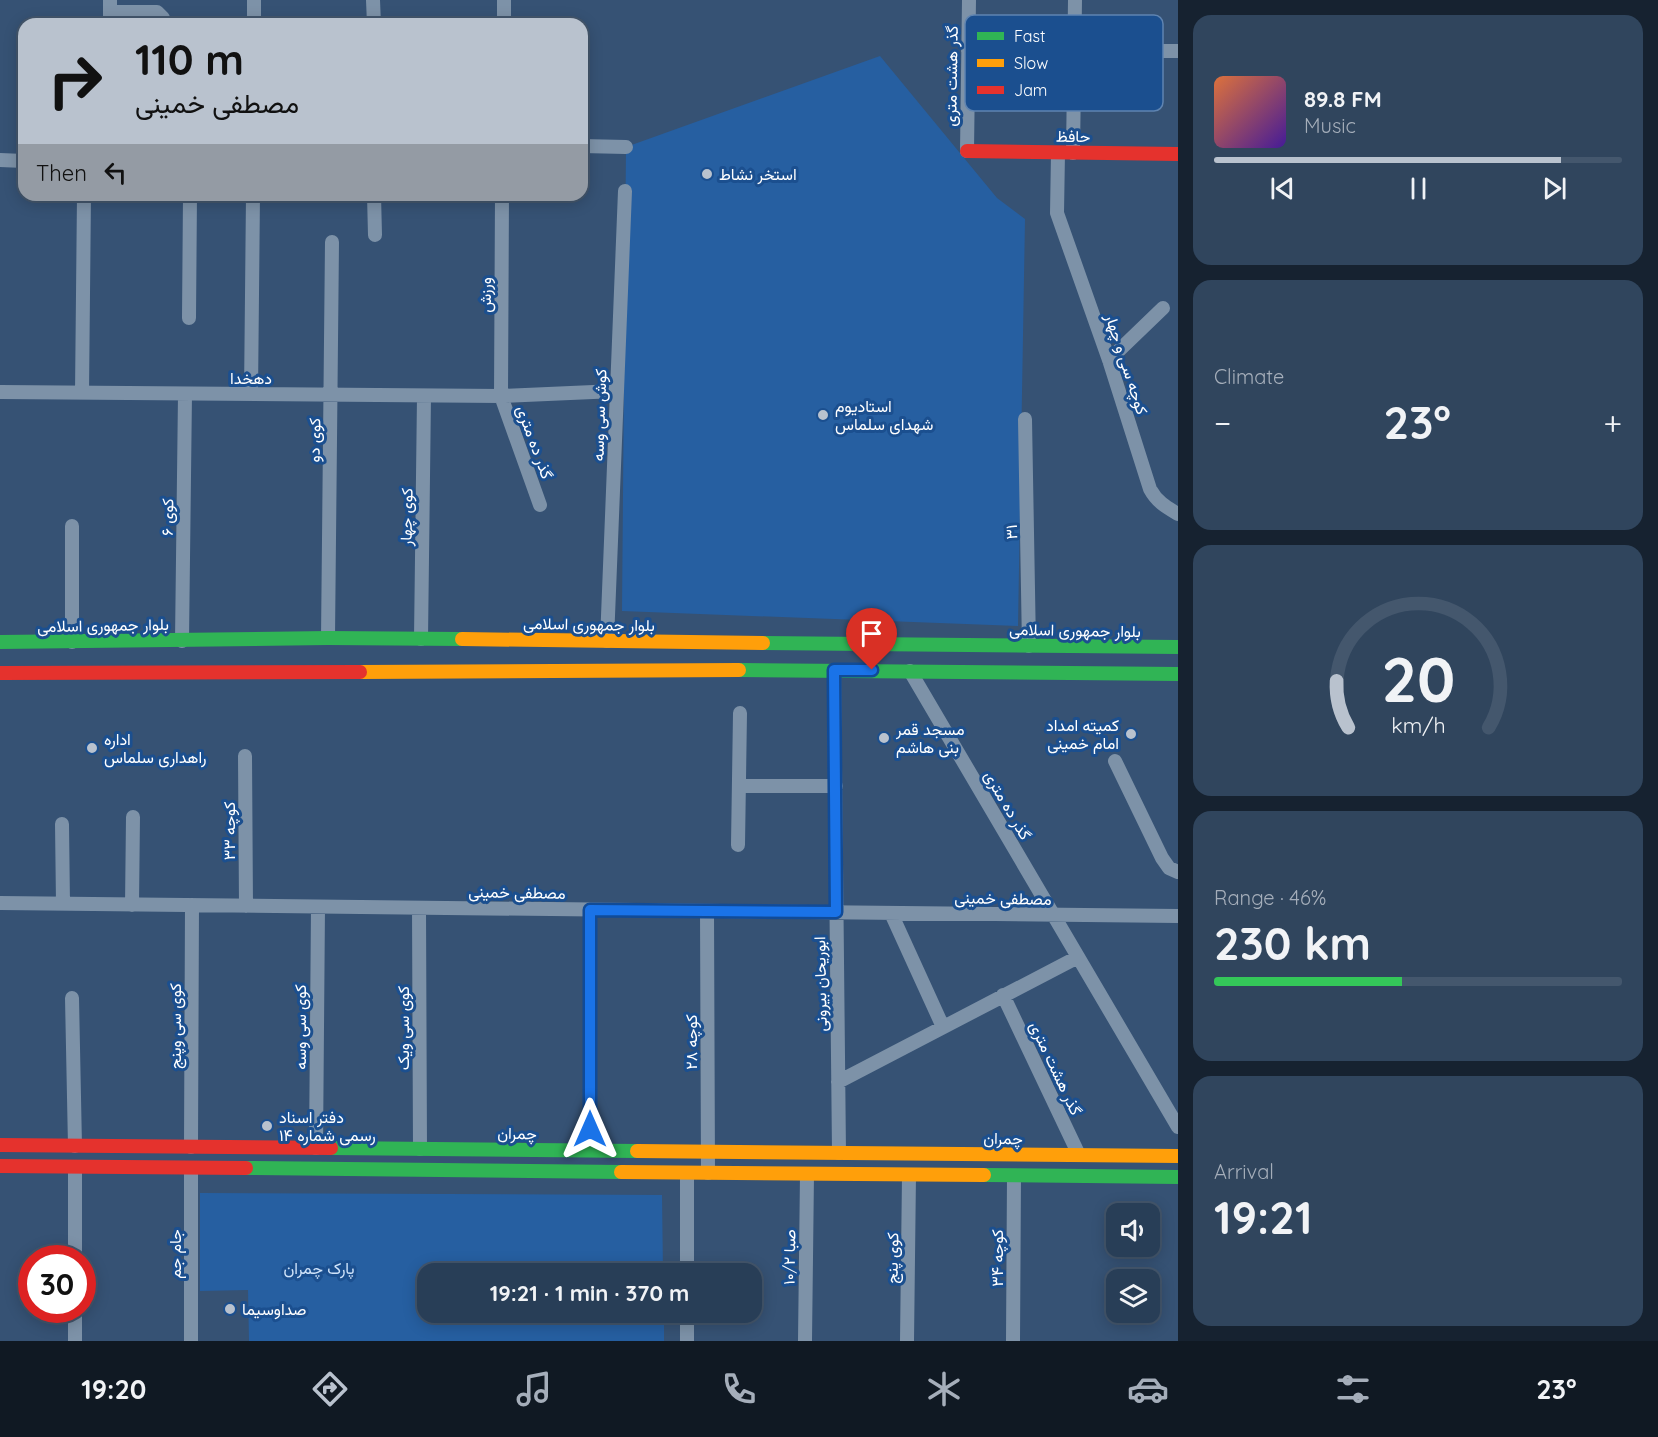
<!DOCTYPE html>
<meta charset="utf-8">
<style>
body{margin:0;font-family:Quicksand,Vazirmatn,sans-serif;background:#30455d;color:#f1f3f6;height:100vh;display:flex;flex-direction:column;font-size:22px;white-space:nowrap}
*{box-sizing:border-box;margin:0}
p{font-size:20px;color:#a5aeba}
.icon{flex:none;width:33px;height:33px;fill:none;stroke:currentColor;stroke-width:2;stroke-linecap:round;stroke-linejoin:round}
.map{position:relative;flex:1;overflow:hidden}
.side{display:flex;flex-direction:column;gap:15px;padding:15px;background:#162230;width:480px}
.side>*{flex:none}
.hud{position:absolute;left:18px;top:18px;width:570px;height:183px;border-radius:18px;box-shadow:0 3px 15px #0003,0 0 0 2px #44576d;background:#b9c2ce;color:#111;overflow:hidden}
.controls{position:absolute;left:1106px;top:1203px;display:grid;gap:12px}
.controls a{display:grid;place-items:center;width:54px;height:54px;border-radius:12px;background:#283e57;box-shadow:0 3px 15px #0003,0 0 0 2px #44576d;font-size:30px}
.speed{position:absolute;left:18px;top:1245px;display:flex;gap:12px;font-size:30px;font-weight:700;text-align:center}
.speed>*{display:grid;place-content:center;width:78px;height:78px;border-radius:50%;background:#283e57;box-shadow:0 3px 15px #0003,0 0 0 2px #44576d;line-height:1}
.speed .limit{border:9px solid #d22;background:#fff;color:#111}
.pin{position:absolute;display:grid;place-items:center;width:51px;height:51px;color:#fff;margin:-62px -26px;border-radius:50% 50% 50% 0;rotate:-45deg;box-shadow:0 0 6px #0007}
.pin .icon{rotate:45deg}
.me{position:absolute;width:66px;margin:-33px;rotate:0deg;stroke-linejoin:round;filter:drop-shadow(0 0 4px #0008)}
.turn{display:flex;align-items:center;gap:21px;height:126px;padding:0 18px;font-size:27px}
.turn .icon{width:78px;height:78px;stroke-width:2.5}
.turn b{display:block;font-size:42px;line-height:51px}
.then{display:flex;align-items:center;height:57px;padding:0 18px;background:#0003;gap:12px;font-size:22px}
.big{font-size:45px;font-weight:700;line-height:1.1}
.side .card{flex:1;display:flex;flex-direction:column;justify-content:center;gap:9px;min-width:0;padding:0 21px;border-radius:18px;background:#30455d}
.side .dial{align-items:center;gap:0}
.dial svg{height:156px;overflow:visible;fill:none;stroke:#44576d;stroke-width:7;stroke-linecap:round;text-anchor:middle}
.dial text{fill:#f1f3f6;stroke:none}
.song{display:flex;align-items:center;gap:18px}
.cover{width:72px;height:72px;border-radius:9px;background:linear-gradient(135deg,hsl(20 70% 55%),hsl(260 70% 35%))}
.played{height:6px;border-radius:3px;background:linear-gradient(90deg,#b9c2ce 85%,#44576d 85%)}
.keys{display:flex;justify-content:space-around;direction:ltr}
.heat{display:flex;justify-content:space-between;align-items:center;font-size:33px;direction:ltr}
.charge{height:9px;border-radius:4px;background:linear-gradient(90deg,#34c759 46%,#44576d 0)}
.trip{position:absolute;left:417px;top:1263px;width:345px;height:60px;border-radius:18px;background:#283e57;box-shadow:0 3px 15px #0003,0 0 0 2px #44576d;font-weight:700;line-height:60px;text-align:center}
.menu{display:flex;height:96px;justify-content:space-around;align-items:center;background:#101923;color:#a5aeba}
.menu .icon{width:42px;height:42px}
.menu .active{color:#b9c2ce}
.menu b{font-size:27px;color:#f1f3f6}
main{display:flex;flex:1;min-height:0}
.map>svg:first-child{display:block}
.green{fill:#265fa1}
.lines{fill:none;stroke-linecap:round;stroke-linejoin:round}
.street{stroke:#7d92a8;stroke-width:14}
.fast{stroke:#30b455;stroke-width:14}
.slow{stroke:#ff9f0a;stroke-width:14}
.jam{stroke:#e5322d;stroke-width:14}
.route-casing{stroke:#114b97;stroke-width:15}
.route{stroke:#1a73e8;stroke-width:10}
.poi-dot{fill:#b9c2ce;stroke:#1b4f8f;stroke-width:2}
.labels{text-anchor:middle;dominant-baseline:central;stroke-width:6;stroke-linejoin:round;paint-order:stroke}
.street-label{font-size:16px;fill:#fff;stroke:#1b4f8f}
.poi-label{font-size:16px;fill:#fff;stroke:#1b4f8f;text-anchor:start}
.park-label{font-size:16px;fill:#cfe3fa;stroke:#1b4f8f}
.key{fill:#1b4f8f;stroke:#5f84b1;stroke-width:1.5}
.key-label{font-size:16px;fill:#fff}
</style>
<main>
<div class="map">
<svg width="1178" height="1341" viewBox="0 0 1178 1341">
<rect width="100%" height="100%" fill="#365274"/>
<path class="green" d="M880,56L997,198L1025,219L1018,626L622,611L626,147Z
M200,1193L662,1195L663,1273L428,1274V1312L664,1313V1341H249L248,1290L200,1291Z"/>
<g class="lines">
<path class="street" d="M373,0L374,24
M110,12H157L163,18V24
M110,24V0
M254,24V0
M504,24V0
M968,51H1178
M582,146L626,147
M967,151L969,0
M1058,153L1057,213L1109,360L1150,489C1157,502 1166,507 1178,514
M1073,153L1075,0
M0,160L24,161
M374,195L375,235
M189,318L190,195
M1109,360L1163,308
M0,392L501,396L502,195
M82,393L84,195
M251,394L253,195
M1025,419L1029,646
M540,505L501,396L616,391
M328,638L332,242
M421,639L424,396
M182,641L185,394
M607,641L625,191
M72,642V526
M834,670L839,1153
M910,671L1178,1127
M245,756L246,906
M1115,761L1162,858L1169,868L1178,872
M739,786H836
M62,824L63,904
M738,845L740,713
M0,903L1178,916
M132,905L133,817
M419,908L420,1149
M590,910V1150
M707,911L708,1173
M891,913L943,1027
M1003,995L1079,1155
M72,998L75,1146
M838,1082L1078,957
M191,1147L192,905
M316,1148L318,907
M75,1167V1258
M687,1274V1173
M75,1310V1341
M191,1341V1168
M687,1341V1312
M805,1341L807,1174
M907,1341L909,1175
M1013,1341L1014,1176"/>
<path class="fast" d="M0,642L328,638L462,639
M763,643L1178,647
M739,670L1178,674
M331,1148L637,1151
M246,1168L621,1172
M984,1175L1178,1177"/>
<path class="slow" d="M462,639L763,643
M360,672L739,670
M637,1151L1178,1156
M621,1172L984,1175"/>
<path class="jam" d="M967,151L1178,154
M0,673L360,672
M0,1145L331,1148
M0,1166L246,1168"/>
</g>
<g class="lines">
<defs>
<path id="route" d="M590,1129V910L836,912L834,670H872"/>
</defs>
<use href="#route" class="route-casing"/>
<use href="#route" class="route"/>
</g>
<g class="poi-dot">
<circle cx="707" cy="174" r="6"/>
<circle cx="823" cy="415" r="6"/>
<circle cx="1131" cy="734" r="6"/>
<circle cx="884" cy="738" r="6"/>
<circle cx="92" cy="748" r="6"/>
<circle cx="267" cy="1126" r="6"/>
<circle cx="230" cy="1309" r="6"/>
</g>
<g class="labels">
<g class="street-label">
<text transform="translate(951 76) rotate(-89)">گذر هشت متری</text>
<text transform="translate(1073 136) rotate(1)">حافظ</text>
<text transform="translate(485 295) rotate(-90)">ورزش</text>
<text transform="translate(1127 364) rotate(72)">کوچه سی و چهار</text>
<text x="251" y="378">دهخدا</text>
<text transform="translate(599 415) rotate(-88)">کوش سی وسه</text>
<text transform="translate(314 440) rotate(-89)">کوی دو</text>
<text transform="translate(535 442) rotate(70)">گذر ده متری</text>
<text transform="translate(167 517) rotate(-89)">کوی ۶</text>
<text transform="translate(406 517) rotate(-89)">کوی چهار</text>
<text transform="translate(1011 532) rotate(-91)">۳۱</text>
<text transform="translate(589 624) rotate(1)">بلوار جمهوری اسلامی</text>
<text transform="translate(103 625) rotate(-1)">بلوار جمهوری اسلامی</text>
<text transform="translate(1075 630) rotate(1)">بلوار جمهوری اسلامی</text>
<text transform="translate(1008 805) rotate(60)">گذر ده متری</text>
<text transform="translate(229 831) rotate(-90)">کوچه ۳۳</text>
<text transform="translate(517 892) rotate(1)">مصطفی خمینی</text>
<text transform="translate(1003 898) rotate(1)">مصطفی خمینی</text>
<text transform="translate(820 984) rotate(-91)">ابوریحان بیرونی</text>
<text transform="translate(175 1026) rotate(-90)">کوی سی وپنج</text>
<text transform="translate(300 1027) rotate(-90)">کوی سی وسه</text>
<text transform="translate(403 1028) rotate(-90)">کوی سی ویک</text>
<text transform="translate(691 1042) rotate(-90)">کوچه ۲۸</text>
<text transform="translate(1056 1068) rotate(65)">گذر هشت متری</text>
<text transform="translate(517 1133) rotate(1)">چمران</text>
<text transform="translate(1003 1138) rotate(1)">چمران</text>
<text transform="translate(175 1254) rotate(-90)">جام جم</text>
<text transform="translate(789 1257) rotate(-89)">صبا ۱۰/۲</text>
<text transform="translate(892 1258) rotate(-89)">کوی پنج</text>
<text transform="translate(997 1258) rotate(-90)">کوچه ۳۴</text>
</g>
<g class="poi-label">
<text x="719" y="174">استخر نشاط</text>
<text x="835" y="406">استادیوم<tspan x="835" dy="18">شهدای سلماس</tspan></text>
<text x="1119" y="725" text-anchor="end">کمیته امداد<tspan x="1119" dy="18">امام خمینی</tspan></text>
<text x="896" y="729">مسجد قمر<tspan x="896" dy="18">بنی هاشم</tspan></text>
<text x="104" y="739">اداره<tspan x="104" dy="18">راهداری سلماس</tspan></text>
<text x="279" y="1117">دفتر اسناد<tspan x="279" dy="18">رسمی شماره ۱۴</tspan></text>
<text x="242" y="1309">صداوسیما</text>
</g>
<g class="park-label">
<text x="319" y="1268">پارک چمران</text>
</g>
</g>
<rect x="965" y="15" width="198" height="96" rx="9" class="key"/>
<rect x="977" y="32" width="27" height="8" fill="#30b455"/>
<rect x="977" y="59" width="27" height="8" fill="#ff9f0a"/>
<rect x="977" y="86" width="27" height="8" fill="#e5322d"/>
<g class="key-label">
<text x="1014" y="42">Fast</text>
<text x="1014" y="69">Slow</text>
<text x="1014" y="96">Jam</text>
</g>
</svg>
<div class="controls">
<a><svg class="icon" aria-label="sound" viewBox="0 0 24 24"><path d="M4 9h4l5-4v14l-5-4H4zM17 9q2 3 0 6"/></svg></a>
<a><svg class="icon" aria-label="layers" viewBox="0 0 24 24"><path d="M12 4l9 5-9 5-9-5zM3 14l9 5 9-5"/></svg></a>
</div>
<div class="speed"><div class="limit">30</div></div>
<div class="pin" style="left:872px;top:670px;background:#d93025"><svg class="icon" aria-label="arrive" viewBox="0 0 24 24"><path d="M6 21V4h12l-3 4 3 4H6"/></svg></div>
<svg class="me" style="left:590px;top:1129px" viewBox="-20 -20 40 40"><path d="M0-17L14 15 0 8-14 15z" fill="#1a73e8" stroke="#fff" stroke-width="4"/></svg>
<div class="trip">19:21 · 1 min · 370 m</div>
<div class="hud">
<div class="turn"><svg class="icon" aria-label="right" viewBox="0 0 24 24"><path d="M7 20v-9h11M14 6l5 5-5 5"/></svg><div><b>110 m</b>مصطفی خمینی</div></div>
<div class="then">Then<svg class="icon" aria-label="left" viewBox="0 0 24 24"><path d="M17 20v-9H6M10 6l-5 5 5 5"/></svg></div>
</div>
</div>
<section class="side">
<div class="card">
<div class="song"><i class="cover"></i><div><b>89.8 FM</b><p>Music</p></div></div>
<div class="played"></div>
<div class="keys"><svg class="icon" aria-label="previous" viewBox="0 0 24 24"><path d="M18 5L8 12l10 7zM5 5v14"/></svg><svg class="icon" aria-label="pause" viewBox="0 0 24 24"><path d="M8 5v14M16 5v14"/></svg><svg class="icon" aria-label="next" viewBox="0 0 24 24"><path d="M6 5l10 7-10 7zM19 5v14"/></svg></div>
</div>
<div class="card"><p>Climate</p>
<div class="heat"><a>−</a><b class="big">23°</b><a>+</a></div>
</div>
<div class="card dial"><svg viewBox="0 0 100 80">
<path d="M14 69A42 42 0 1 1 86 69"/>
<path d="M14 69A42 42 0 0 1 8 45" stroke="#b9c2ce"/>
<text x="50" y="56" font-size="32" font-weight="700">20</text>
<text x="50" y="72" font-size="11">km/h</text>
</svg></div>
<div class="card"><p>Range · 46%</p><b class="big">230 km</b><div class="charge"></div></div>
<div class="card"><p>Arrival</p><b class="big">19:21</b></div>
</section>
</main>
<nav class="menu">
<b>19:20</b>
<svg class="icon active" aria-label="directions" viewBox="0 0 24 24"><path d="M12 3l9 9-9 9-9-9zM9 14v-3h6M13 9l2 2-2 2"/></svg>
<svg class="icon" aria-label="music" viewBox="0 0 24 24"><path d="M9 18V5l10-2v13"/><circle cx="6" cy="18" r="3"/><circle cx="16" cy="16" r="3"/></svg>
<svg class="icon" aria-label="phone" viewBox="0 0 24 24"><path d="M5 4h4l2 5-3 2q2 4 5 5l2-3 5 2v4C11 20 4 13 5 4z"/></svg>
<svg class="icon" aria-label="climate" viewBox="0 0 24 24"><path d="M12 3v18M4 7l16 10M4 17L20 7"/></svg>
<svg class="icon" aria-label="car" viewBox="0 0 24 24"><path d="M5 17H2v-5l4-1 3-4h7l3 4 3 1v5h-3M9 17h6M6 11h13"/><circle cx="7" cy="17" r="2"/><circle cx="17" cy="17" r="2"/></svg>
<svg class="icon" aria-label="filters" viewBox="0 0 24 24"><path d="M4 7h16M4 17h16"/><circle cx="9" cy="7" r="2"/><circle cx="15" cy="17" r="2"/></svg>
<b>23°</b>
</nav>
